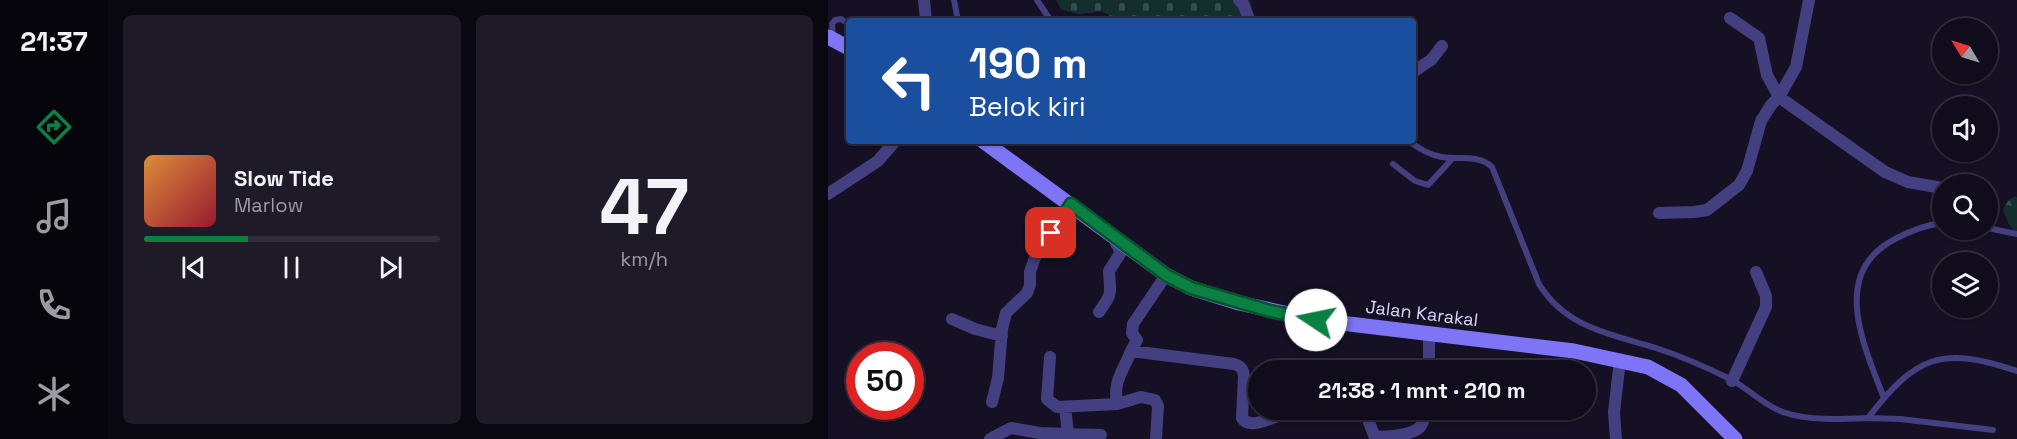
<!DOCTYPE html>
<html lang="id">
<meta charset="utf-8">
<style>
body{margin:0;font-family:"Space Grotesk",sans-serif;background:#1e1a28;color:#f1f3f6;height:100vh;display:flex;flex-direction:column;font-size:22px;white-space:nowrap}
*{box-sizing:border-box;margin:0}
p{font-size:20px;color:#9c9ba3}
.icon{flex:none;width:33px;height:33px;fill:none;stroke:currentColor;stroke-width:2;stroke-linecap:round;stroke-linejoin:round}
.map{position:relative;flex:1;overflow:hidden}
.details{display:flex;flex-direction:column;gap:15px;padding:15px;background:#09070f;width:720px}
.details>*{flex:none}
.hud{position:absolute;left:18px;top:18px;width:570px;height:126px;border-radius:6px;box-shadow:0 2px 4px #0004,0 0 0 2px #302c3a;background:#1a4fa0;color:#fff;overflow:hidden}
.needle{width:39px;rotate:308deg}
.tools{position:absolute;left:1104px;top:18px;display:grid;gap:12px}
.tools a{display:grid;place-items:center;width:66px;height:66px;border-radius:50%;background:#100c1b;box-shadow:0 2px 4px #0004,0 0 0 2px #302c3a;font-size:30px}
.speed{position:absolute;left:18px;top:342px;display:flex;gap:12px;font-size:30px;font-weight:700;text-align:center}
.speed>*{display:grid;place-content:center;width:78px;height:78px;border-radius:50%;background:#100c1b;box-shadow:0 2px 4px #0004,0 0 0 2px #302c3a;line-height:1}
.speed .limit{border:9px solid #d22;background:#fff;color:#111}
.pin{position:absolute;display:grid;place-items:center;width:51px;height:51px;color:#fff;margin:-26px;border-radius:12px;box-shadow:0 3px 9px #0006}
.me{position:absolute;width:66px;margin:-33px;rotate:281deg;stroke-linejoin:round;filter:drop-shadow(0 0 4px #0008)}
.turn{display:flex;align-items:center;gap:21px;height:126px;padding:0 24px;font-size:27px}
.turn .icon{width:78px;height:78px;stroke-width:2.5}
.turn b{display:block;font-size:42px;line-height:51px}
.details .tile{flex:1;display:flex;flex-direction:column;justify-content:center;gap:9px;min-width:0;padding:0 21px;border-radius:9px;background:#1e1a28}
.details .dial{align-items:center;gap:0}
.dial b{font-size:78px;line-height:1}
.song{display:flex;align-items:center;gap:18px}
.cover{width:72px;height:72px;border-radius:9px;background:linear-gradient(135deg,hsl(30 70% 55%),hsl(350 70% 35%))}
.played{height:6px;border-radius:3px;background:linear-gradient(90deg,#0b8043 35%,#302c3a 35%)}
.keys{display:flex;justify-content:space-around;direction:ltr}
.details .tiles{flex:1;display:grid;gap:15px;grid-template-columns:repeat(2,1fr)}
.trip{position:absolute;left:420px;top:360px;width:348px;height:60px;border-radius:30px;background:#100c1b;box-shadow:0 2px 4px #0004,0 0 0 2px #302c3a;font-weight:600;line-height:60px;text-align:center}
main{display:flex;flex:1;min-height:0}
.menu{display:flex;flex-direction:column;width:108px;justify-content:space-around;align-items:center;background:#06050b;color:#9c9ba3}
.menu .icon{width:42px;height:42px}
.menu .current{color:#0b8043}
.menu b{font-size:27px;color:#f1f3f6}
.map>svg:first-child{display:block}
.forest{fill:url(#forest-firs)}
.cemetery{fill:url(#cemetery-stones)}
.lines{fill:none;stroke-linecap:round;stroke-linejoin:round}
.lane{stroke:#443f80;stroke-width:6}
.street{stroke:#443f80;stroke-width:12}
.secondary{stroke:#7d75f5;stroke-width:15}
.route-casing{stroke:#07532c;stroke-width:15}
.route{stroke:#0b8043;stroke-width:10}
.labels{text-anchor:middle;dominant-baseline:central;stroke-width:6;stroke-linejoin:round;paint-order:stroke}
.street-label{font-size:18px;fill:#dcd7fc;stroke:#151024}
</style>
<main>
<nav class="menu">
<b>21:37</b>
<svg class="icon current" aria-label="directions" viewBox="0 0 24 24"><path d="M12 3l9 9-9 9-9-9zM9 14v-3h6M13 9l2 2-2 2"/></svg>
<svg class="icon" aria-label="music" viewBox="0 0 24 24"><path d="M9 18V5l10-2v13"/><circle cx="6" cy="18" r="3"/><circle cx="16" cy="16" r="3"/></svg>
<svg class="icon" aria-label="phone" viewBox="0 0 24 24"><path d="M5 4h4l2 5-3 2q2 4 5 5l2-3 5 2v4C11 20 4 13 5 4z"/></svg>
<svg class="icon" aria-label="climate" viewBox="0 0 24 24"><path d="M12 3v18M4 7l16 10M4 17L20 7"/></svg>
</nav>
<section class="details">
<div class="tiles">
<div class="tile">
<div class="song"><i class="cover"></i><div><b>Slow Tide</b><p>Marlow</p></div></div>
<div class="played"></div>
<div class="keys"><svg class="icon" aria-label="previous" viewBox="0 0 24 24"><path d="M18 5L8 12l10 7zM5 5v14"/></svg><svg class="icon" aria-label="pause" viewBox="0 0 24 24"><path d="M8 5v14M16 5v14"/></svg><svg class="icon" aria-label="next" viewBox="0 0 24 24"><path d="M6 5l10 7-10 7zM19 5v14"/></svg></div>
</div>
<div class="tile dial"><b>47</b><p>km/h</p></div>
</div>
</section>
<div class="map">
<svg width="1189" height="439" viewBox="0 0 1189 439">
<defs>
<pattern id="forest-firs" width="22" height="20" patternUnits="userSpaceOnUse" patternTransform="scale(1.5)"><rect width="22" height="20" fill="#142e2e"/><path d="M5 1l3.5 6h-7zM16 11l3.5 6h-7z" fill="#364c4d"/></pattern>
<pattern id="cemetery-stones" width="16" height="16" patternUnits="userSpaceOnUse" patternTransform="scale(1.5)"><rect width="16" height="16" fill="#142e2e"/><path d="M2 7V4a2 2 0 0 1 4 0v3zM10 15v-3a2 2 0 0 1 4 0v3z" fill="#364c4d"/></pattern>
</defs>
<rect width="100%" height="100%" fill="#151024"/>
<path class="forest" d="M1186,197H1189V233L1181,225L1175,210L1180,201Z"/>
<path class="cemetery" d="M228,0H422L424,7L422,21H289C270,7 273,13 252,14C246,14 239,11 233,9Z"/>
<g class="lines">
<path class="lane" d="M126,0L130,21
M209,0L223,21
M5,36L4,24L7,20L13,19L21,24
M580,141C591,148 601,155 614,157C632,160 650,154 664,167L711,284C738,328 783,334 828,348C853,356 880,368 904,380C922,390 938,407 958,413C981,421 1016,419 1040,418C1088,356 1113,345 1189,371
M565,164L587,181L600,185L625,158
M1160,228L1189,234
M1056,398C1036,346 1001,273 1067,239C1082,231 1097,225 1114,223
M1040,418L1072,419L1165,430"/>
<path class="street" d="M96,0L98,21
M411,0L415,4L422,21
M902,18L931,38L939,75L951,97L968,67L981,0
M585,72L603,60L614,46
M0,194L50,161L67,141
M831,213L866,212L879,210L911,185L919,171L933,121L943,105L951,97L1057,172L1080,182L1114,188
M271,312C286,291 282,294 281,271L293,252L288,243L290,239
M124,319L147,329L174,336
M601,334V370
M303,351L309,340L304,333L305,324L338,275
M222,357L219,399L229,407L289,404C285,380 295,372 303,351L406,364C413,366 415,369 416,376L414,418C422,431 445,416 457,414C481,408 508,412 532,411L539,417L546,435C555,439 584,435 592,427C596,422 597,416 599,410
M904,381L938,307V296L928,272
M164,402L170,378L174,329L178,313L199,293L202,285V272L212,243L223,233L243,204
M289,404L313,397L327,400L330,406L328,439
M237,407L240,433
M633,412V410
M162,439L183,428L212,433L273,435
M788,439L786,412L792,360"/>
<path class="secondary" d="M0,37L21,48
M155,141L338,275L363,288L411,303L488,320L746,351L820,367L853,385L907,439"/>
</g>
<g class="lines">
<defs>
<path id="route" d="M223,233L243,204L338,275L363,288L442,311L488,320"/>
</defs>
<use href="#route" class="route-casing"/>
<use href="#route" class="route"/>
</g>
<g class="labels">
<g class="street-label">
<text transform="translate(594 313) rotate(7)">Jalan Karakal</text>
</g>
</g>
</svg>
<div class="tools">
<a><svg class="needle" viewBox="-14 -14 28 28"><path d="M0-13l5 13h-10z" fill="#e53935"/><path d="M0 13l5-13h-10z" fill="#9c9ba3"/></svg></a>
<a><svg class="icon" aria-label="sound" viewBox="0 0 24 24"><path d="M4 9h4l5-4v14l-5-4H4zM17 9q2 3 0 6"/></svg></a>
<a><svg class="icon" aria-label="search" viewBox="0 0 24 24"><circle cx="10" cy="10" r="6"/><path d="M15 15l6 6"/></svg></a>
<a><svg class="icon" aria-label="layers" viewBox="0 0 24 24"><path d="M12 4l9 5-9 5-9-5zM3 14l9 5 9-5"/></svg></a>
</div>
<div class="speed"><div class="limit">50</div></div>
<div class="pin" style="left:223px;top:233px;background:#d93025"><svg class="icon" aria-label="arrive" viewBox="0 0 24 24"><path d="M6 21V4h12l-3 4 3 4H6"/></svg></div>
<svg class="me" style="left:488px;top:320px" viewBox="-20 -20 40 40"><circle r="19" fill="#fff"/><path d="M0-13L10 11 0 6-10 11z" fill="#0b8043"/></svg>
<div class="trip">21:38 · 1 mnt · 210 m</div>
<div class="hud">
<div class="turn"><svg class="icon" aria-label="left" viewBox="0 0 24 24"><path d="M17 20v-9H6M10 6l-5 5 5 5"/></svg><div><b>190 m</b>Belok kiri</div></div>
</div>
</div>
</main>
